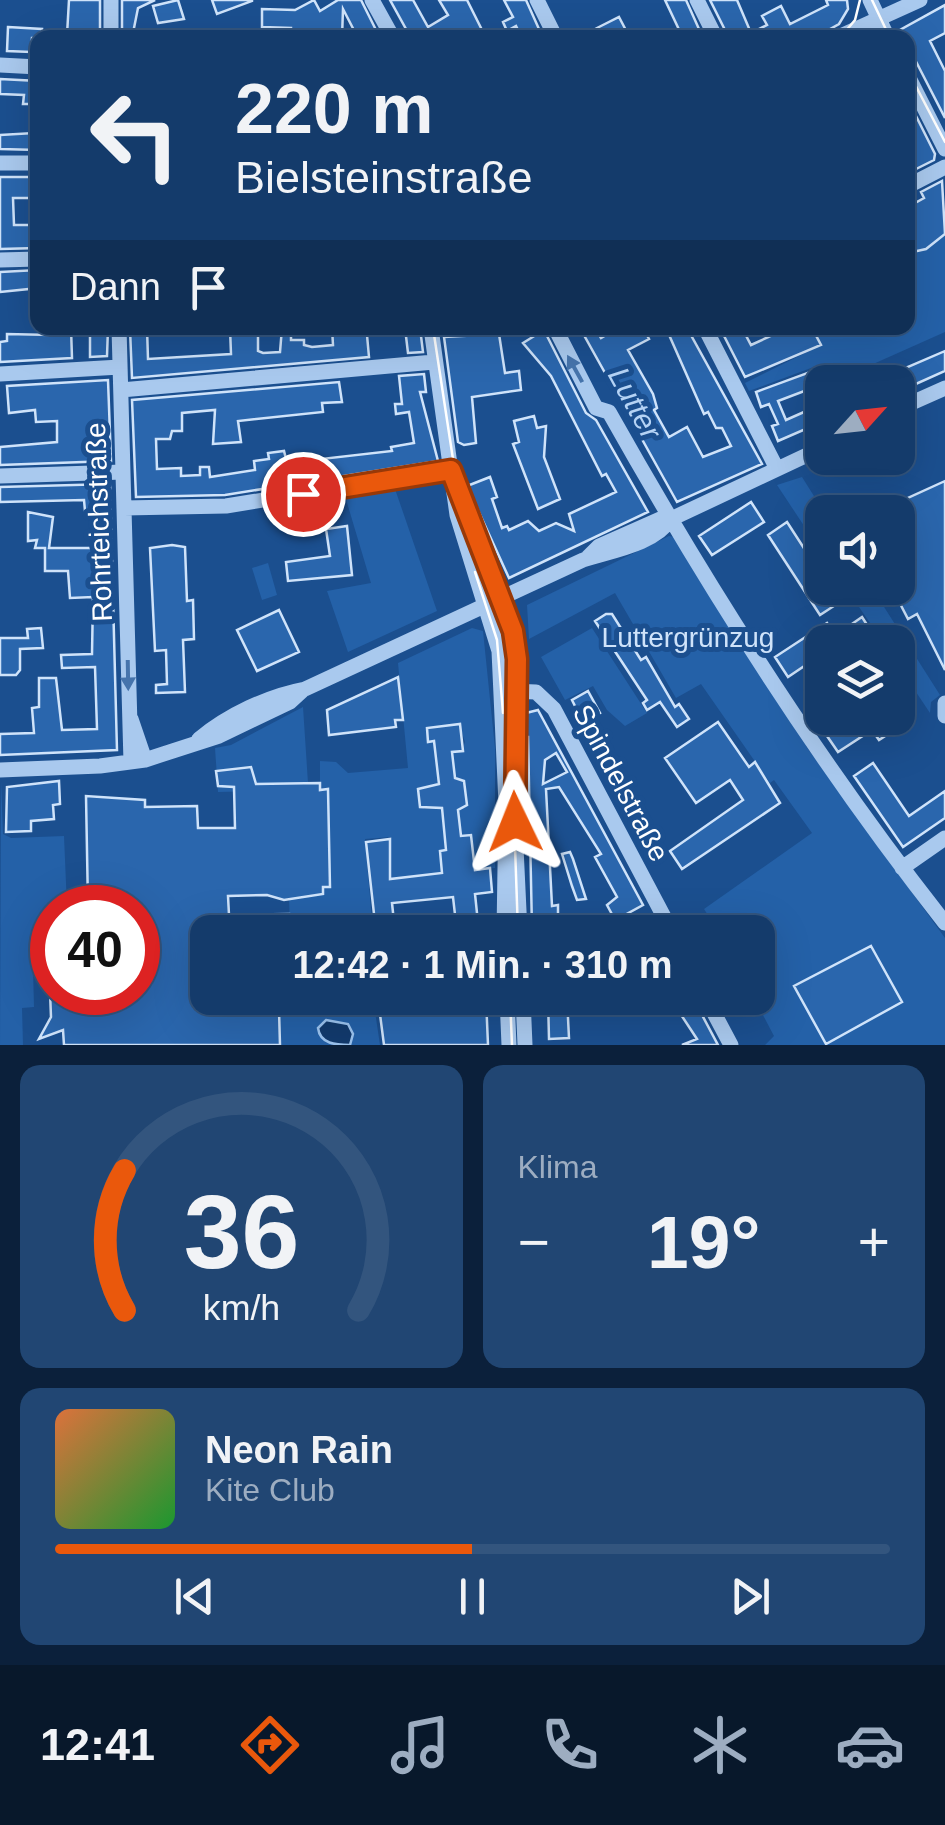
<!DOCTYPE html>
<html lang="de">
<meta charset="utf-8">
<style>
body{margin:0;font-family:Arial,sans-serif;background:#214673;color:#f1f3f6;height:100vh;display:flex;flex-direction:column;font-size:38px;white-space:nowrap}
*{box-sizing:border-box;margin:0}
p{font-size:32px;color:#9dadc1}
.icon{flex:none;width:55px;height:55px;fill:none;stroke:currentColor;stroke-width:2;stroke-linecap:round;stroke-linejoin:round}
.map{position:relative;height:1045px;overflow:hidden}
.side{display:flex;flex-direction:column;gap:20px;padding:20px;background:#0b203b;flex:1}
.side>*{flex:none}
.top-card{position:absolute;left:30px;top:30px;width:885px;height:305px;border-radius:20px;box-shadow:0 10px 40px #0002,0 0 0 2px #33557e;background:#143b6b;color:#f1f3f6;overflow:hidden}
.needle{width:65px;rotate:63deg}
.controls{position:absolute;left:805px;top:365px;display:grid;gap:20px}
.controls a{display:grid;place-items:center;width:110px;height:110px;border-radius:20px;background:#143b6b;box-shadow:0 10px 40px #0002,0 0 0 2px #33557e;font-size:50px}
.speed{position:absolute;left:30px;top:885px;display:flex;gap:20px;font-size:50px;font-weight:700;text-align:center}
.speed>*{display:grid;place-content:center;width:130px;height:130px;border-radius:50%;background:#143b6b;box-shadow:0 10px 40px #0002,0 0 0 2px #33557e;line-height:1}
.speed .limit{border:15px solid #d22;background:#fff;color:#111}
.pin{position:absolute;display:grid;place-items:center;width:85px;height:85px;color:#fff;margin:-42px;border:5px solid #fff;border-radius:50%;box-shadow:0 2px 10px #0007}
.me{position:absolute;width:110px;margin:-55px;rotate:358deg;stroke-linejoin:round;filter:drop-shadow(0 0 8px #0008)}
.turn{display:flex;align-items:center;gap:35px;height:210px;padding:0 40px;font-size:45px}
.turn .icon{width:130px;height:130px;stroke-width:2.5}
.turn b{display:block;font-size:70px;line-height:85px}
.then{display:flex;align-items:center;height:95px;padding:0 40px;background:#0003;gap:20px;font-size:38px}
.big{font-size:75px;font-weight:700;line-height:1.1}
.side .card{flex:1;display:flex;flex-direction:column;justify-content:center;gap:15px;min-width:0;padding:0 35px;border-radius:20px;background:#214673}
.side .dial{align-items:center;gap:0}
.dial svg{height:260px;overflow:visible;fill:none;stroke:#33557e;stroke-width:7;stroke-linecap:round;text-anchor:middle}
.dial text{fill:#f1f3f6;stroke:none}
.song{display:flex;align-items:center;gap:30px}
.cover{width:120px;height:120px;border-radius:15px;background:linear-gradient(135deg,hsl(20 70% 55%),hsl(130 70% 35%))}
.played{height:10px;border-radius:5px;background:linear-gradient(90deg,#ea580c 50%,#33557e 50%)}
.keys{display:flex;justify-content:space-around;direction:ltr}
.heat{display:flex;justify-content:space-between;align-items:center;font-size:55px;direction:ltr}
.side .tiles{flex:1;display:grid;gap:20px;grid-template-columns:1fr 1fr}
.card:last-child{grid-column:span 2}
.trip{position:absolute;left:190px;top:915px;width:585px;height:100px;border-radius:20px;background:#143b6b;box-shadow:0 10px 40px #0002,0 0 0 2px #33557e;font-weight:700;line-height:100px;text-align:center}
.dock{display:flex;height:160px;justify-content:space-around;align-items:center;background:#08182b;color:#9dadc1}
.dock .icon{width:70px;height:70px}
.dock .on{color:#ea580c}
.dock b{font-size:45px;color:#f1f3f6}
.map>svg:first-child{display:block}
.green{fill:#2461a8}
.water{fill:#123a6d;stroke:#9cc4f0;stroke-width:2.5}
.building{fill:#2a66ad;stroke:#cfe3fa;stroke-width:2.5;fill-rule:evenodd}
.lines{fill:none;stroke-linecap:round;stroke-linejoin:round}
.minor{stroke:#a9c9ee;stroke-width:15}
.tram{stroke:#fff;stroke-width:2.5}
.oneway{fill:#4674ac}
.route-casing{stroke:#983908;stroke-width:25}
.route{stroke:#ea580c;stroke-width:18}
.labels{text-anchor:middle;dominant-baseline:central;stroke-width:10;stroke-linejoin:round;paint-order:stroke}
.street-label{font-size:28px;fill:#fff;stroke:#1b4f8f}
.park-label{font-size:28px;fill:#cfe3fa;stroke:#1b4f8f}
.water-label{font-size:30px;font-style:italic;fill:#b5d3f5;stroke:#1b4f8f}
</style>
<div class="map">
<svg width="945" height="1045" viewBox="0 0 945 1045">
<rect width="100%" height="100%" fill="#1b4f8f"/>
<path class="green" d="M945,234V332L844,377L846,382H826L819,365L749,391L745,383L821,345L812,328H908V253L925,249Z
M802,477L824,512L822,553L777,485Z
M395,489L437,611L348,652L327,591L371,583L345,496Z
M669,536L674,537L808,742L806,746L945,938V1045H765L774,1036L754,998H758V932H719L704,909L812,833L774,780L770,783L701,684L676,698L615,593L529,639L527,605Z
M268,563L277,595L262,600L252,568Z
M846,588H872L940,695L931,702L930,713L898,665V642H883Z
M472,628L483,631L495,748V868L466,871C477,857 473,849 471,835L461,836L458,810L467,804L464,782L455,778L452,752L462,751L465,742L459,724L427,728L428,741H434L439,784L418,789L424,809L441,808L446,850L440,851L441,864L449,872L390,879L391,837L365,839L373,932H290L289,895L330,886L327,789L320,790V761L336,762L348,773L408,768L398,663Z
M592,628L647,713L625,726L607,710L593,686L565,700L541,657Z
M303,707L308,783L262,784L261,791L218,792L215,748L231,745Z
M1,781L3,834L11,838L64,836L67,907L52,908V920H48L50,968H33L34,1007L22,1008L23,1045H0Z
M255,998H379H373L380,1045H280L279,1007L255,1011Z"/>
<path class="water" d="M326,1020L348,1024L353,1034L350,1045C336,1045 320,1044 318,1028Z"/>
<path class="building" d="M69,0H100V38L67,35Z
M122,0H155L138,8L132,38H122Z
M178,0L184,19L158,23L153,6Z
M212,0H252V1L217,14Z
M314,0L320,11L338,0H361L380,38H358L343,9L342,38H291V28L262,27V9L295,10Z
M390,0H413L428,27L448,15L439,0H467L486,38H411Z
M504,0H526L543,38H522L516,26L507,31L503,22L513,17Z
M665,0H686L703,38H683Z
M710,0H737L751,33L767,25L762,16L781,6L790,24L828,5L826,0H847L848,9L839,24L814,38H729Z
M945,5V33L930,41L945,71V118L908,46V38H901L898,31Z
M619,17L630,38H579L597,28Z
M8,27L42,29L41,38H32L31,52L7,51Z
M0,79L38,81V104H23L24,95L0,94Z
M908,100L935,154L934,160L908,173Z
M0,135L34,133L38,150L0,149Z
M0,177H38V193H32V198H13L14,225H36L38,248L0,249Z
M942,181L945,234L926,249L908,253V207L924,198L921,192Z
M38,270V288L0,292V272Z
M51,328H71L72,358L0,362V342L7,341V334L51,335Z
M90,328H108L107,356L90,357Z
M147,328L148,359L231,354L230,328H258V351L263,353L280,352L282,328H291V340H304V345L312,347L333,345L332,328H385V333L367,335L369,357L132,378L130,329Z
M405,328H420L423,352L408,353Z
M580,328H595L601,338L618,328H643L649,339L628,350L653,394L657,408L654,410L669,437L687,427L703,457L731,446L722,428H716L708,412L704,414L666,328H687L762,464L677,502Z
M720,328H742L751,345L788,328H812L821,345L745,377Z
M544,330L586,413L596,420L648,512L509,578L467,486L490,477L497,497L492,499L502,528L507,526L509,530L528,521L539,531L556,523L574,531L569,514L616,492L606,474L602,476L551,376L523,343Z
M499,334L505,373L519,371L521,390L472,397L476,443L464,445L458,442L444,337Z
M945,351V371L898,392V382H873Z
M810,372L815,387L778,401L786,420L822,404V422L778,441L772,426L778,424L769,404L761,407L756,392Z
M424,374L426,392H420L438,461L225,495L136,497L132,400L339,382L342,402L322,403L323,412L238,421L241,442L213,444L215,410L182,413V431H172L170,439H156L157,469L181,468V476L200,475V467H209L210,477L255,470L254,461L269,459L268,453L284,451L287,463L392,451L391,447L414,443L409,412L396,414L395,404H402L399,376Z
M108,380L111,461L0,465V447L57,442V421L36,422L35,410L9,413L7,386Z
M534,416L537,428L546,426L544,457L560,499L538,509L513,444L519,442L514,421Z
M945,481V670L917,614L908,619L892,588H898V512H877Z
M110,484L117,750L0,755V734L34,733L32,708L39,707V678H56L62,730L97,729L95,667L62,668L61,655L92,654L93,597L70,598L68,571H45V548H35L37,540L28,541V512L53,517L49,548H93L91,514L85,511L84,500L0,502V487Z
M751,502L764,522L712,555L699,536Z
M787,522L822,576V588H830L840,602L820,615L768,535Z
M347,526L352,575L288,581L286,562L330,556L326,529Z
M172,545L185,547L187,601L193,600L194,639L183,640L185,692L156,693V685L167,684L166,650L155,651L150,548Z
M279,610L299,652L257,671L237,630Z
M606,614H612L641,660L646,657L675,707L679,704L689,719L677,727L660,702L647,710L643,703L647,700L595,621Z
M862,617L878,642H845L856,635L849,626Z
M827,623L839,642H822V654L788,677L775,657Z
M41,628L43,648L20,649V670L16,675H0V638H28L27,629Z
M398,677L403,720H395L396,727L329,735L327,710Z
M588,691L600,713L583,722L572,700Z
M898,698L913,718L879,740L872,730L838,752L825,733L849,718H869L872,722L898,718Z
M538,710L643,905L621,917L614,918L607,905L617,897L595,857L601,854L559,787L546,789L552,906L558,905V921L549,922V928L532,929L528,737H525L526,713ZM556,753L567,772L543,784L545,760Z
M718,722L749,767L755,762L780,803L682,869L670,851L743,800L730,780L696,803L665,758Z
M460,724L463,751L452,752L455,778L464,781L467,805L458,810L461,836L471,835L475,870L490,868L492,892L475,894L479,932H457L453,897L392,903L394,922L408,921L409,932H376L366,842L390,839V879L442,873L440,851L446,850L442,808L420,807L418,789L439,784L434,741L428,742L427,728Z
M873,763L909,816L945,791V818L903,847L854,776Z
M251,767L256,784L320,783V790L328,789L330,887H323V894L284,900L267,895L228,896L229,915L289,914V932H208V998H264V1010H279L280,1045H64L63,1030L39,1039L51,1017L50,992H138V905L88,906L86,796L145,800V807L197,806L198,828H235L234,787L218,786L216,771Z
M59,781L60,804L53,805L54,819L31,821V831L6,832L7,787Z
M570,852L573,859L586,899L577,900L572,886L562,854Z
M871,946L902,1002L826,1044L794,986Z
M486,998L488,1045H384L378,999Z
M548,998H567L569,1038L549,1039Z
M670,998H693L718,1045H682L697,1039Z"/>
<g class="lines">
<path class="minor" d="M111,0V38
M372,0L393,38
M537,0L556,38
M697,0L716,38
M870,0L888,38
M836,38L920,0
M0,65L38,67
M908,76L945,149
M0,163H38
M908,186L945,167
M0,260L38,259
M119,328L131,762
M431,328L457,515L499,651L506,804L504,932
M555,328L596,408L609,412C709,590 819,763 945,923
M705,328L777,469
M0,374L120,367
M121,390L434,362
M898,409L945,388
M0,476L123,472
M124,508L226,506L451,470
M464,512L513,631L517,663L513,744
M588,557L599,546L660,519H671L822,448
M511,691L536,692L554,709L672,932
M945,703V716
M131,719L145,760
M199,739C228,715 268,696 305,689L583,560C610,551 654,545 671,519
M0,770L100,766L145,760L219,736L290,702L302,691
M515,826L520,932
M902,868L945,838
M507,998L509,1045
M523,998L525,1045
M706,998L731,1045"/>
<path class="tram" d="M872,0L890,38
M840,38L855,20L860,0
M908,71L945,142
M433,328L458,492L506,608L517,659L512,760L518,932
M475,572L497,640L503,713
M510,998L512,1045"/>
</g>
<defs><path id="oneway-solid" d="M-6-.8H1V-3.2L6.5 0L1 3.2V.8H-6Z" transform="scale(2.5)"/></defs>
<g class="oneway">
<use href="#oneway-solid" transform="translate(575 369) rotate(-119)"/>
<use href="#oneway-solid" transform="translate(128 675) rotate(89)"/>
</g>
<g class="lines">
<defs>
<path id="route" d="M303,494L451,470L513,631L517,659L515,822"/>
</defs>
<use href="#route" class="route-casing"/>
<use href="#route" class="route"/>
</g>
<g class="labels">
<g class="street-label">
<text transform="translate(99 522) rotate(-92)">Rohrteichstraße</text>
<text transform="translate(621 783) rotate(62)">Spindelstraße</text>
</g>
<g class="park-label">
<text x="688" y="637">Luttergrünzug</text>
</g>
<g class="water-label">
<text transform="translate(635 403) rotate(61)">Lutter</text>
</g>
</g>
</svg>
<div class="controls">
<a><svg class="needle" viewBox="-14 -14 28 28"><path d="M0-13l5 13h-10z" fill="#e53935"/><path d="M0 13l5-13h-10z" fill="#9dadc1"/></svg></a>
<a><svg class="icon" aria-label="sound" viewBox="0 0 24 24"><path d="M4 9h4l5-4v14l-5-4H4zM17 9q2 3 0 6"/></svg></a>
<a><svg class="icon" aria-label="layers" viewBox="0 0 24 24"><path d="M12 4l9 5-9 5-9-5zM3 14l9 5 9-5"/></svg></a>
</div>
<div class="speed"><div class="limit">40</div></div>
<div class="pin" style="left:303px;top:494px;background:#d93025"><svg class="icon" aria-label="arrive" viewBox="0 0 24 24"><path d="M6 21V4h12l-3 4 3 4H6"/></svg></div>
<svg class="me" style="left:515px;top:822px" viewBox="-20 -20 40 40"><path d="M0-17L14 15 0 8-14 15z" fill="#ea580c" stroke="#fff" stroke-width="4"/></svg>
<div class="trip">12:42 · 1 Min. · 310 m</div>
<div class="top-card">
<div class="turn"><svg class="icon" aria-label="left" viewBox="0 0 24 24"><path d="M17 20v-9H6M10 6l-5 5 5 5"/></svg><div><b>220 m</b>Bielsteinstraße</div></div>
<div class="then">Dann<svg class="icon" aria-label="arrive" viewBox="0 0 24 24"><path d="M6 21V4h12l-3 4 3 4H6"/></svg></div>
</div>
</div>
<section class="side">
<div class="tiles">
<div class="card dial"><svg viewBox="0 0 100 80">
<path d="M14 69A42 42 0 1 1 86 69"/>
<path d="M14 69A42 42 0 0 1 14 26" stroke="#ea580c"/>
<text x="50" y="56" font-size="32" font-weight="700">36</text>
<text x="50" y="72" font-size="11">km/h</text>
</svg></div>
<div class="card"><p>Klima</p>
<div class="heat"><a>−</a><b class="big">19°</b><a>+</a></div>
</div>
<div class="card">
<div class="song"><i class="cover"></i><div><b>Neon Rain</b><p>Kite Club</p></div></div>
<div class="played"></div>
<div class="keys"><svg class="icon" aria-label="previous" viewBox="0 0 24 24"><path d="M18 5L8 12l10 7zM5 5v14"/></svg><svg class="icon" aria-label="pause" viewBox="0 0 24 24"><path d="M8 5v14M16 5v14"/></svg><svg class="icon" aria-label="next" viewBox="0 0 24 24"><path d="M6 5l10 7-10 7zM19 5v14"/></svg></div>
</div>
</div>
</section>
<nav class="dock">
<b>12:41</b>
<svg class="icon on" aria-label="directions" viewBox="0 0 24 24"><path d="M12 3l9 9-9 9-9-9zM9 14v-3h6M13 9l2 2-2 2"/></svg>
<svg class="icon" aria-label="music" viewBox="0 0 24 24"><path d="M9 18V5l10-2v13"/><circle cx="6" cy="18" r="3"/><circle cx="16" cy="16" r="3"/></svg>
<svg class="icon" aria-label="phone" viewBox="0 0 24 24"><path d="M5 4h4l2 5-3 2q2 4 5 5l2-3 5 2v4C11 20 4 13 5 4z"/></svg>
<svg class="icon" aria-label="climate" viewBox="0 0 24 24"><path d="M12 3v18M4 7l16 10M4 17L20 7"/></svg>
<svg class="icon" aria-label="car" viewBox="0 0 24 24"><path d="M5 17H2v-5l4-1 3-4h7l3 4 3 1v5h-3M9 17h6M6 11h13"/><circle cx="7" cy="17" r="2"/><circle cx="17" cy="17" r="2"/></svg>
</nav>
